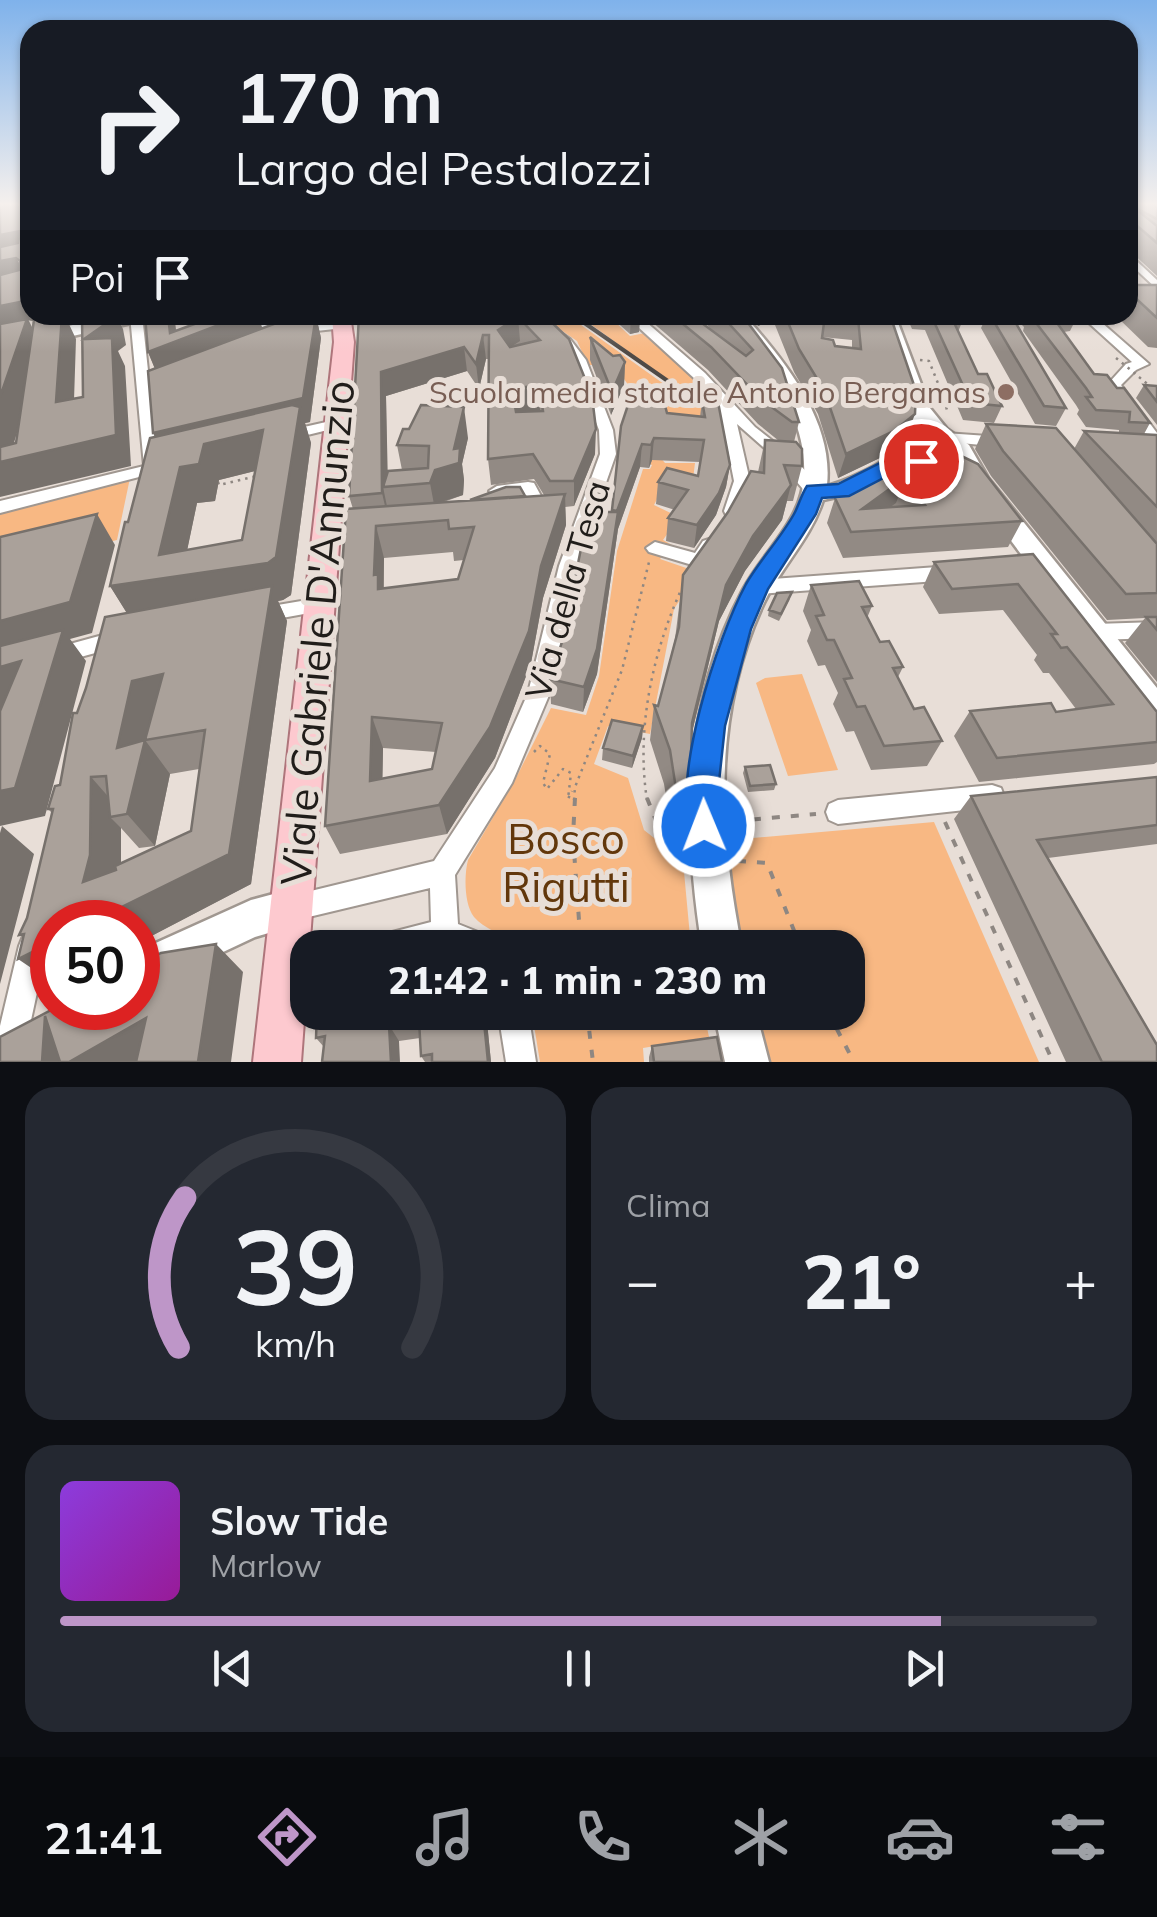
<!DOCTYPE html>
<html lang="it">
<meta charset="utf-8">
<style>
body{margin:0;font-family:Mulish,sans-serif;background:#242831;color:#f1f3f6;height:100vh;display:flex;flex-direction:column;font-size:38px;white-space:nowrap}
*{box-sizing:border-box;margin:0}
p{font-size:32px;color:#9ea1a6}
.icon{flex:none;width:55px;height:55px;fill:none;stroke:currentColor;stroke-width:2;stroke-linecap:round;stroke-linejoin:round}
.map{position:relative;height:1062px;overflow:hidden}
.drawer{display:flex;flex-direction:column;gap:25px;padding:25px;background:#0d0f14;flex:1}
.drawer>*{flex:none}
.guide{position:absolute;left:20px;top:20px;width:1118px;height:305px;border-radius:30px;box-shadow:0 2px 8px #0004;background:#171b24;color:#f1f3f6;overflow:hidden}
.speed{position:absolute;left:30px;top:900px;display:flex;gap:20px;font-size:50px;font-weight:700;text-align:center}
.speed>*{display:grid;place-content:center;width:130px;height:130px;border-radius:50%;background:#171b24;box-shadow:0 2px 8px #0004;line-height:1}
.speed .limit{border:15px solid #d22;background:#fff;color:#111}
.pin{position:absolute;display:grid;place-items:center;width:85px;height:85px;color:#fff;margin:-42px;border:5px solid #fff;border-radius:50%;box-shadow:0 2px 10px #0007}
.me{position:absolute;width:110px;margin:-55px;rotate:359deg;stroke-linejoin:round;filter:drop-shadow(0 0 8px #0008)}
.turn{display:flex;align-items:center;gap:35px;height:210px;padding:0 50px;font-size:45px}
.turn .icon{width:130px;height:130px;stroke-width:2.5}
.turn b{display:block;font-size:70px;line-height:85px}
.then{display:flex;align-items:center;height:95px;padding:0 50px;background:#0003;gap:20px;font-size:38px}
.big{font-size:75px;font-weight:800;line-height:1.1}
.drawer .card{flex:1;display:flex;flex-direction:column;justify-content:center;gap:15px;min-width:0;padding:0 35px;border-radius:30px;background:#242831}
.drawer .dial{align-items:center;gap:0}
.dial svg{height:260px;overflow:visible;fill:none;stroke:#363941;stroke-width:7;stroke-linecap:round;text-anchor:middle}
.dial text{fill:#f1f3f6;stroke:none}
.song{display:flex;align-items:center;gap:30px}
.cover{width:120px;height:120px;border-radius:15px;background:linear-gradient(135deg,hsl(270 70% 55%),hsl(300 70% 35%))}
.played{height:10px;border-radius:5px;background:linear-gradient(90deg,#be96c8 85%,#363941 85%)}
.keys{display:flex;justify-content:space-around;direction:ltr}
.heat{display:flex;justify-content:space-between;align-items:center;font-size:55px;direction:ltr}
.drawer .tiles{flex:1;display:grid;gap:25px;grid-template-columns:1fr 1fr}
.card:last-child{grid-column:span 2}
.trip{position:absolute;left:290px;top:930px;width:575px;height:100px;border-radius:30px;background:#171b24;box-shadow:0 2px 8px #0004;font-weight:800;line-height:100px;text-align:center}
.tabs{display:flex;height:160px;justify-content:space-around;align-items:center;background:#090b0e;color:#9ea1a6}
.tabs .icon{width:70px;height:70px}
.tabs .active{color:#be96c8}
.tabs b{font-size:45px;color:#f1f3f6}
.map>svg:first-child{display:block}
.green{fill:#f8b883}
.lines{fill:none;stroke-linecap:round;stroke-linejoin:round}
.street-casing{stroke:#a09790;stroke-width:4}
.secondary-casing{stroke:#a09790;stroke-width:5}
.primary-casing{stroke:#ae757b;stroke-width:4}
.path-far1{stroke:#8e8782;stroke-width:2.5;stroke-dasharray:2.5 5;stroke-linecap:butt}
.path{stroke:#8e8782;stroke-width:4;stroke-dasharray:8 11;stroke-linecap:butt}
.street{fill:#fff;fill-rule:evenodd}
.secondary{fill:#fff;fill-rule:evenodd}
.primary{fill:#fdc9cf;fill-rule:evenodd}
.rail{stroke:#4f4a46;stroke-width:4}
.path-bridge{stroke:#8e8782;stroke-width:2.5;stroke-dasharray:2.5 5;stroke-linecap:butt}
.wall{fill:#928a84;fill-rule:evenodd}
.shaded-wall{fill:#77716c;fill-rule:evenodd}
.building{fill:#aaa19a;stroke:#77716c;stroke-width:2.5;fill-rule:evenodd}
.route{fill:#1a73e8;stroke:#114b97;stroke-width:2.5}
.education-dot{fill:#8d6e63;stroke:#e8ded7;stroke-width:4}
.labels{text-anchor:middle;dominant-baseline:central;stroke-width:10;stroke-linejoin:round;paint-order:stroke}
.far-education-label{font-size:30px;fill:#785e54;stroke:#e8ded7;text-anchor:end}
.street-label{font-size:35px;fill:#201d1a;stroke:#e8ded7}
.near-street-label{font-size:42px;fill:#201d1a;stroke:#e8ded7}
.near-park-label{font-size:42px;fill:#62370b;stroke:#e8ded7}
</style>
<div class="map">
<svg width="1157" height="1062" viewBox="0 0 1157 1062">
<rect width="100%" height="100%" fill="#e8ded7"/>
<path class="green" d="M539,315H567L692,404L698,402L578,315H595L601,321L611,318L630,336L645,333L721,406L724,424L696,422L650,446L665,463H695L692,487H663L654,505L679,517L663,540L672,545L660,559L698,572L674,609L650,734L608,726L594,764L628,778L644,830L683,861L691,947H511C502,932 484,929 474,917C464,904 464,875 468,860L516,778L551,708L586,715L599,676L617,551L643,469H650L652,465L642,461L631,403L625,394L633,392L622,376L614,377L600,365H588L577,341Z
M130,478L117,540L0,569V511Z
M802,674L838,770L788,776L756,683L765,678Z
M934,822L1039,1062H766L755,1013L848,1012V948L742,947L734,912L730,840Z
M532,1013H704L709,1037L643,1048L644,1062H540Z"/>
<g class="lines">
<defs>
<path id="street" d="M30,215V221L0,226V220Z
M1128,253L1157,280V289L1128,262Z
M130,315H142L158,463L166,464L168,467L166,470L0,513V501L144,466Z
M243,315H257L283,331C302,325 333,315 350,324L344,328L307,332L282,340Z
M521,315H535L570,339L586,360L613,430L616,454L577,566L550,693L512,783L455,875L458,924L493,938L497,948H365L369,938L431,922L430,888L292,921L282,918L279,908L282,898L434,861L495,768L528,693L559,566L600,454L599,430L573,361L560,345Z
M625,315H638L705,373L755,427L792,456L820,487L822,491L820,495H808L780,462L737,424L750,481L738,515H726L724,511L734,481L719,405L695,379Z
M1080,315H1093L1149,364L1136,370L1121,385L1157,433V449L1152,447L1107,385L1126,364L1132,362Z
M335,420L340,421V427L287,440L279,435L282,432Z
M945,433L1002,437L1010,442L1002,447L940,441L937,438L940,435Z
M528,482L534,483L552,516L549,520H537L523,493L497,496L489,491L497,486Z
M709,539L718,545L705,566L699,567L649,552L646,548L655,542L695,553L703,541Z
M951,566L958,568L960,573L958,578L951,580L757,594L750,592L748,587L750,582L757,580Z
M319,598L326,600L329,605L326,610L260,622L253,620L250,615L253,610L260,608Z
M1157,622V638L1095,640L1088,638L1085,632L1088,626L1095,624Z
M121,630L128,632L131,638L128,644L55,664L48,662L45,656L48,650Z
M992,785L1001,788L1004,796L1001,804L992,807L838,824L829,820L826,812L829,804L838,800Z
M33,932L43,936L47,946L22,1062H0V1026L19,946L23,936Z
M498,1012H528L536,1062H506Z"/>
<path id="secondary" d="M121,315H154L145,320L0,352V340Z
M726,315H744C784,360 834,421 827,485H831C850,479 904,455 912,436C920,415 886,339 877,315H895L930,408L947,429L969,445L988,478L1157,688V725L1146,721L970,486L952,454L932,439L919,459L859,492L823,500C811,539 779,569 762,607C712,717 719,832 742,948H702C682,823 683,704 743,590C762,553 802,521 804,477C808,413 762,362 726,315Z
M292,889L306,894L311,908L306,922L255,937L138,992V951L251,900Z
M714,1012H756L769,1062H725Z"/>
<path id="primary" d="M332,315H350L354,342L301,1062H253L334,342Z"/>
</defs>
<use href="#street" class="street-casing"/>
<use href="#secondary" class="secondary-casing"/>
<use href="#primary" class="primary-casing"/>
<path class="path-far1" d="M920,360L929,361L948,408L942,409
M1139,377L1157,392
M218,482L219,485L257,476
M534,752L540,746L550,754L543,783L547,789L563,769L571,773L568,799L572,791
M574,800L575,787L622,670L649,562
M647,800C636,730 652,655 681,590"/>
<path class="path" d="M575,798L573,837L581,948
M647,798L657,823L682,842
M734,821L816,814
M945,822L1053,1062
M738,861L767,863L801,948
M587,1012L593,1062
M828,1012L854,1062"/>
<use href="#street" class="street"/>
<use href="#secondary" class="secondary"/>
<use href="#primary" class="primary"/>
<path class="rail" d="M573,315L698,402"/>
<path class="path-bridge" d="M1116,358L1137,375"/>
</g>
<path class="wall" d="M1128,203L1137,205L1139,204L1137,203H1157V276L1128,249Z
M1128,285H1157V348L1148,347L1115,315H1128Z
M145,315H174L176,330L207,319L201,315H258L262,328L277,323L273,320L271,315H309L316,316L321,338L310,422L305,423L311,443L291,595L283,600L278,601L287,621L251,884L138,943V922L23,937L19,935L27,918L52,813L48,809L60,785L77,713L127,613L110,586L155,437V369L148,352ZM255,471L242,540L187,550L197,503L215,501L219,480ZM199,769L191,831L121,864V828L139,848L155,846L170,774Z
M359,315H544L595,454L574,506L565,507L566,525L543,598L531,663L495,758L447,834L340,854L325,826L353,509L349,496ZM486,359H489L488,459L491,485L534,479L544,495L441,503L463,495L464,480L462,464L468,438L397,445L402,470L387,473L386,396L467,371L479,389ZM453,552L454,561L464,560L458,579L384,589V558ZM383,748L436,752L432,769L382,779Z
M597,315H640L639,332L630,334L611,317L602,319Z
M644,315H691L713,332L699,315H742L799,422L794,442L802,466L793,501H787L782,520L745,571L719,621L692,732L690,788L684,820L670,821L664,784L650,740L654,705L658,706L675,639L683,575L758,472L765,440L779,441L758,424L708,370Z
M748,315H890L906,438L886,455L838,478L818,414L794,372L773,320L758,326ZM822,337L852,340V348L835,346Z
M906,315H963L964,317L958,332L978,374L1002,406L994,423L963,420L925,330L912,329Z
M987,315H1011L1066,408L1056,426L1035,424L981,328Z
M1012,315H1078L1070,331L1064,332L1094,374L1117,388L1150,423L1144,434L1157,435V682L1125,643L1145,618L1107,620L991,476L975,449L986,424L1074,449L1084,431L1119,433V430L1086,427L1077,414L1079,410L1076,405L1023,331L1024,327Z
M590,338L613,356L625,362L624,385L611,415L590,360Z
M1144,385L1157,386V425L1136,398Z
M702,401L730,465L726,487L716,515L694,548L666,541L668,518L675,510L656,504L658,482L698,476L700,462L652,460L649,468L640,467L618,529L597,674L583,712L551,704L550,679L605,512H612L621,426L667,413L700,417Z
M955,453L1022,521L1008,547L843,558L827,523L835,498Z
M1033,554L1157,712V762L1154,764L979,782L954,736L970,711L1056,712L1076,709L1049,673H1043L1034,660L1037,655L1003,610L939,614L923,587L934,562Z
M811,585L872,606L867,618L880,642L903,667L898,677L914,709L942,741L927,766L871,770L854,731L846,732L833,704L838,693L825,665L818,666L807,641L811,630L803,611Z
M790,599L779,621L768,616L769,610Z
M643,726L642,738L632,768L602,760L603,748Z
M745,767L776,784L774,790L748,792L743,773Z
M1157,777V844L1048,858L1157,1062H1066L954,819L971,796Z
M317,1012H486L491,1062H425L421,1056L420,1038L399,1041L324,1047L316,1038Z
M652,1046L722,1062H649V1057Z"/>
<path class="shaded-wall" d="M0,203H26L29,211L26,212L30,220V233Z
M20,231L30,257L17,259L29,283L0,290V235Z
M30,300V315H91L77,317V320L68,322L76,339L73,431L56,402L62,324L39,329L34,320L28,319L42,347L9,460L116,435L113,356L98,367L84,339L114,318L113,315H116L123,329L126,345L118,351L125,366L131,466L0,497V397L22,332L0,337V306Z
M168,315H174L177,340L245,315H258L264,334L158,376L148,352L170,333Z
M631,315H640L639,332L630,334Z
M760,315H774L773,320L758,326Z
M316,316L321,338L310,422L305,423L311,443L291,595L283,600L278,601L287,621L251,884L138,943V922H91L83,882L91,777L120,810L110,817L121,828V886L229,854L269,602L133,623L110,586L164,457L153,433ZM275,466L268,563L182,575L197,503L215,501L219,480Z
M518,317L520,341L500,354L498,330Z
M483,335L486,359L479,389L476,364Z
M464,347L467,371L386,396L388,487H383L388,511V519L382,493L381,372Z
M625,362L624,385L611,415L612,392Z
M539,385L540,410L513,414L512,389Z
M464,407L468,438L462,464L464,480L463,495L441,502L436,515L430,483L435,470L454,449Z
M915,414L906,438L886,455L838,478L846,454Z
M596,429L595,454L574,506V481Z
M654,438L652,460L649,468L651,445Z
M642,444L640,467L618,529L597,674L583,712L584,687L617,511Z
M730,465L726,487L716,515L694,548L697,525Z
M906,477L896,503L856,532L862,509Z
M791,485L782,520L745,571L719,621L686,757L692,723L726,585L753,536Z
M565,494L566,525L543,598L531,663L495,758L447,834L439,805L541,566Z
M97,514L115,545L92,633L70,639L86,661L45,816L0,826V667L59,642L0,648V592Z
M376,526L384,558L383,594L387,622L374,575Z
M163,674L145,740L170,774L155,846L127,814L117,748L132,681Z
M372,717L383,748L382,811L370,781Z
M643,726L642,738L632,768L633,756Z
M2,826L34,854L0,984V833Z
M52,942V982L18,959Z
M216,944L243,972L231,1062H198Z
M483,1012H486L491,1062H488Z
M45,1016L146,1018V1062H42Z
M389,1025L399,1041L400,1062H391Z"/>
<path class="building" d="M0,203H21L28,229H30V300L0,306V275L19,270L20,261L16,258L0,261V247L18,243L20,231L0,235Z
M1128,203H1133L1138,206L1136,209L1157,226V243L1128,218Z
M1141,203H1149L1157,207V219L1136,208L1137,205Z
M1128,285H1157V318L1128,291Z
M46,315H62L56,402L83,397L82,315H113L114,318L84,339L112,338L116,435L0,462V447L16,443L34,320L28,319Z
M145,315H168L170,333L219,315H245L148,352Z
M275,315H293L281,319Z
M298,315L316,316L303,398L153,433L148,371Z
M359,315H544L569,339L592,396L596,429L574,481H550L533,454L488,459L489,335H483L476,364L464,347L381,372L382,493L349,496ZM518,317L540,340L510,347L498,330ZM539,385L543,411L516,412L512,389Z
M672,315H691L746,356L753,350L721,315H742L782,368L799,422H792L762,400L711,347Z
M785,315H825L822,338L833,340L835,346L861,349L858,318L833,315H890L916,391L915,414L894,431L846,454L824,390L799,349Z
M931,315H963L964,317L951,316L978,374H987L1002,406L971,403Z
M990,315H1011L1066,408L1044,406Z
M1030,315H1075L1052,316L1094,374L1107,375L1117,388H1124L1150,423L1129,422L1130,412L1096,410L1086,397H1092L1086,388Z
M27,319L0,397V324Z
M590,337L613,356L620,355L625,362L612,392Z
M1144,385L1157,386V402Z
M663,398L667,413L705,417L702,401L718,402L730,465L719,493L697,525L668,518L688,490L658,482L667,468L698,476L704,440L654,438L651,445L642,444L617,511L612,510L621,426L630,399Z
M292,405L300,407L276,557L268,563L110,586L125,522H128L150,438ZM263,430L242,540L159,555L180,467L199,464L204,444Z
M421,405L464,407L454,449L460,448L459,463L435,470L430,483L383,487L388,471L428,468L429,446L397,445L403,429H409Z
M986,424L1056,428L1157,544V593L1126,594L1003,451Z
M1084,431L1157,435V507Z
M765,440L796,442L802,449V466L784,465L791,485L753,536L726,585L692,723L690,788L676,789L670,750L654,705L658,706L679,627L683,575L728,512L751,471L764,473Z
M955,453L978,464L1022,521L851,532L835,498L896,456ZM906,477L925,505L862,509Z
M602,483L605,512H618L597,649L584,687L550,679L562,642L585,529Z
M506,487H520L525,496L470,500Z
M565,494L541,566L529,631L490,727L439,805L325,826L346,509ZM448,520L449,529L474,527L458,579L378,589V574L374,575L376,526ZM372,717L442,723L432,769L370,781Z
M97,514L70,602L0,621V537Z
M1033,554L1157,712V742L997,758L970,711L1051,703L1056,712L1113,704L1067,647L1061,648L1051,634H1057L1018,584L952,589L934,562Z
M859,581L872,606L862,607L880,642L889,641L903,667L893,668L914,709L924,707L942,741L884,746L865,706L857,707L844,679L852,678L834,640H827L816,616L824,615L811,585Z
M272,586L229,854L91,922H52V942L18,959L24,934L19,935L27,918L53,809H48L55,786L60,785L73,713H77L86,688L105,617ZM163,674L145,740L117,748L132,681ZM205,730L191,831L115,866L116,870L83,882L90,855L91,777L106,776L110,817L127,814L145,740Z
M792,592L781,614L769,610L777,593Z
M1146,617H1157V630Z
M63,630L15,788L0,791V711L21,661L0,667V646Z
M612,720L643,726L633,756L603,748Z
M770,765L776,784L750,786L745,767Z
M1157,777V825L1037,840L1157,1045V1062H1102L971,796Z
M216,944L198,1062H136L146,1018L69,1062H60L45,1016L42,1062H0V1037L55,1008H138V965L161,953Z
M317,1012H483L488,1062H432V1054L421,1056L419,1020L389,1025L391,1062H322L325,1036L316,1038Z
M717,1037L722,1062H654L652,1046Z"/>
<linearGradient id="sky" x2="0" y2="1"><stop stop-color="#7fb2eb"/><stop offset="0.58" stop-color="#f5f0ed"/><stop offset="1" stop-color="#f5f0ed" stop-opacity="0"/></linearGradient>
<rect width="1157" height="352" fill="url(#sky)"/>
<path class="route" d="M921,455L931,461L928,465L897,471L849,496L822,498L816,514L768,589L751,629L725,726L718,791L720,826L716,837L704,841L693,837C669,782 718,636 746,584C760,560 780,539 794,514C799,505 801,495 807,486L838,484L884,461Z"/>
<circle class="education-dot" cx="1006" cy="392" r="10"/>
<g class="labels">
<g class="far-education-label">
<text x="986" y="392">Scuola media statale Antonio Bergamas</text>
</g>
<g class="street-label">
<text transform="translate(567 590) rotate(-74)">Via della Tesa</text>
</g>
<g class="near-street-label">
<text transform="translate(317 633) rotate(-85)">Viale Gabriele D'Annunzio</text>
</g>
<g class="near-park-label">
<text x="566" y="838">Bosco<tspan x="566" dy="48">Rigutti</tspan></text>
</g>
</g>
</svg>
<div class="speed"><div class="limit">50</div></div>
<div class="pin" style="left:921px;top:461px;background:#d93025"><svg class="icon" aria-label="arrive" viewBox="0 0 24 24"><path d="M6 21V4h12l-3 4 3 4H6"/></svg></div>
<svg class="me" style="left:704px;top:826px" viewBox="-20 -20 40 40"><circle r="17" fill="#1a73e8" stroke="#fff" stroke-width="3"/><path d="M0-11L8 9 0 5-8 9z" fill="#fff"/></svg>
<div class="trip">21:42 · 1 min · 230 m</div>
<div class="guide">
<div class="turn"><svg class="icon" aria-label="right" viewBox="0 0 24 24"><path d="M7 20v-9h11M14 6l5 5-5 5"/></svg><div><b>170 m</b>Largo del Pestalozzi</div></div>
<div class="then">Poi<svg class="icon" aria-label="arrive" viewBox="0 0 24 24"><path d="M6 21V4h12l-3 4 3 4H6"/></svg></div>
</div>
</div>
<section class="drawer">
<div class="tiles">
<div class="card dial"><svg viewBox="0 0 100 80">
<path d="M14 69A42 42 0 1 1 86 69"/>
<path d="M14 69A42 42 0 0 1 16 23" stroke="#be96c8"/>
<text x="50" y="56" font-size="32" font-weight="700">39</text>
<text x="50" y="72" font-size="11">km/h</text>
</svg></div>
<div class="card"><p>Clima</p>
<div class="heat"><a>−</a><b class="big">21°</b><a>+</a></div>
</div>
<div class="card">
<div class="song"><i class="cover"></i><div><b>Slow Tide</b><p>Marlow</p></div></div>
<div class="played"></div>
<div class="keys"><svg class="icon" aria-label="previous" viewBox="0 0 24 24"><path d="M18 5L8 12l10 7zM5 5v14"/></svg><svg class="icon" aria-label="pause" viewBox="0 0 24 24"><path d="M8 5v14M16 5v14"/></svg><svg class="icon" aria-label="next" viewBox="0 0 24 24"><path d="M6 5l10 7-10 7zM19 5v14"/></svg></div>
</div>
</div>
</section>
<nav class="tabs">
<b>21:41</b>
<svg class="icon active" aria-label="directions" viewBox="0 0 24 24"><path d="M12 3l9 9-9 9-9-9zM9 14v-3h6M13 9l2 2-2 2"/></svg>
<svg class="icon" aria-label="music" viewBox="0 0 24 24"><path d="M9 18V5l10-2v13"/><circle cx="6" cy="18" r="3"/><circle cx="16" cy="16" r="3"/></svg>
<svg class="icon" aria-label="phone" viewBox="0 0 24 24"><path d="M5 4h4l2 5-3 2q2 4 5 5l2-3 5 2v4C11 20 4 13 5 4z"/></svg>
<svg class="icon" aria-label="climate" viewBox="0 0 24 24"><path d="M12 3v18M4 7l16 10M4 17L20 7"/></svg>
<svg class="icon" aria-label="car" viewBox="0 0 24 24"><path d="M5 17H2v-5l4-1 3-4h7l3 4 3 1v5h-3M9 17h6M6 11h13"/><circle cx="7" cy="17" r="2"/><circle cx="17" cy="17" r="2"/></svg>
<svg class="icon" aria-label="filters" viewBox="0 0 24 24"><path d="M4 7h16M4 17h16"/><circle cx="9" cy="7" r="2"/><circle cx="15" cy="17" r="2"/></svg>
</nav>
